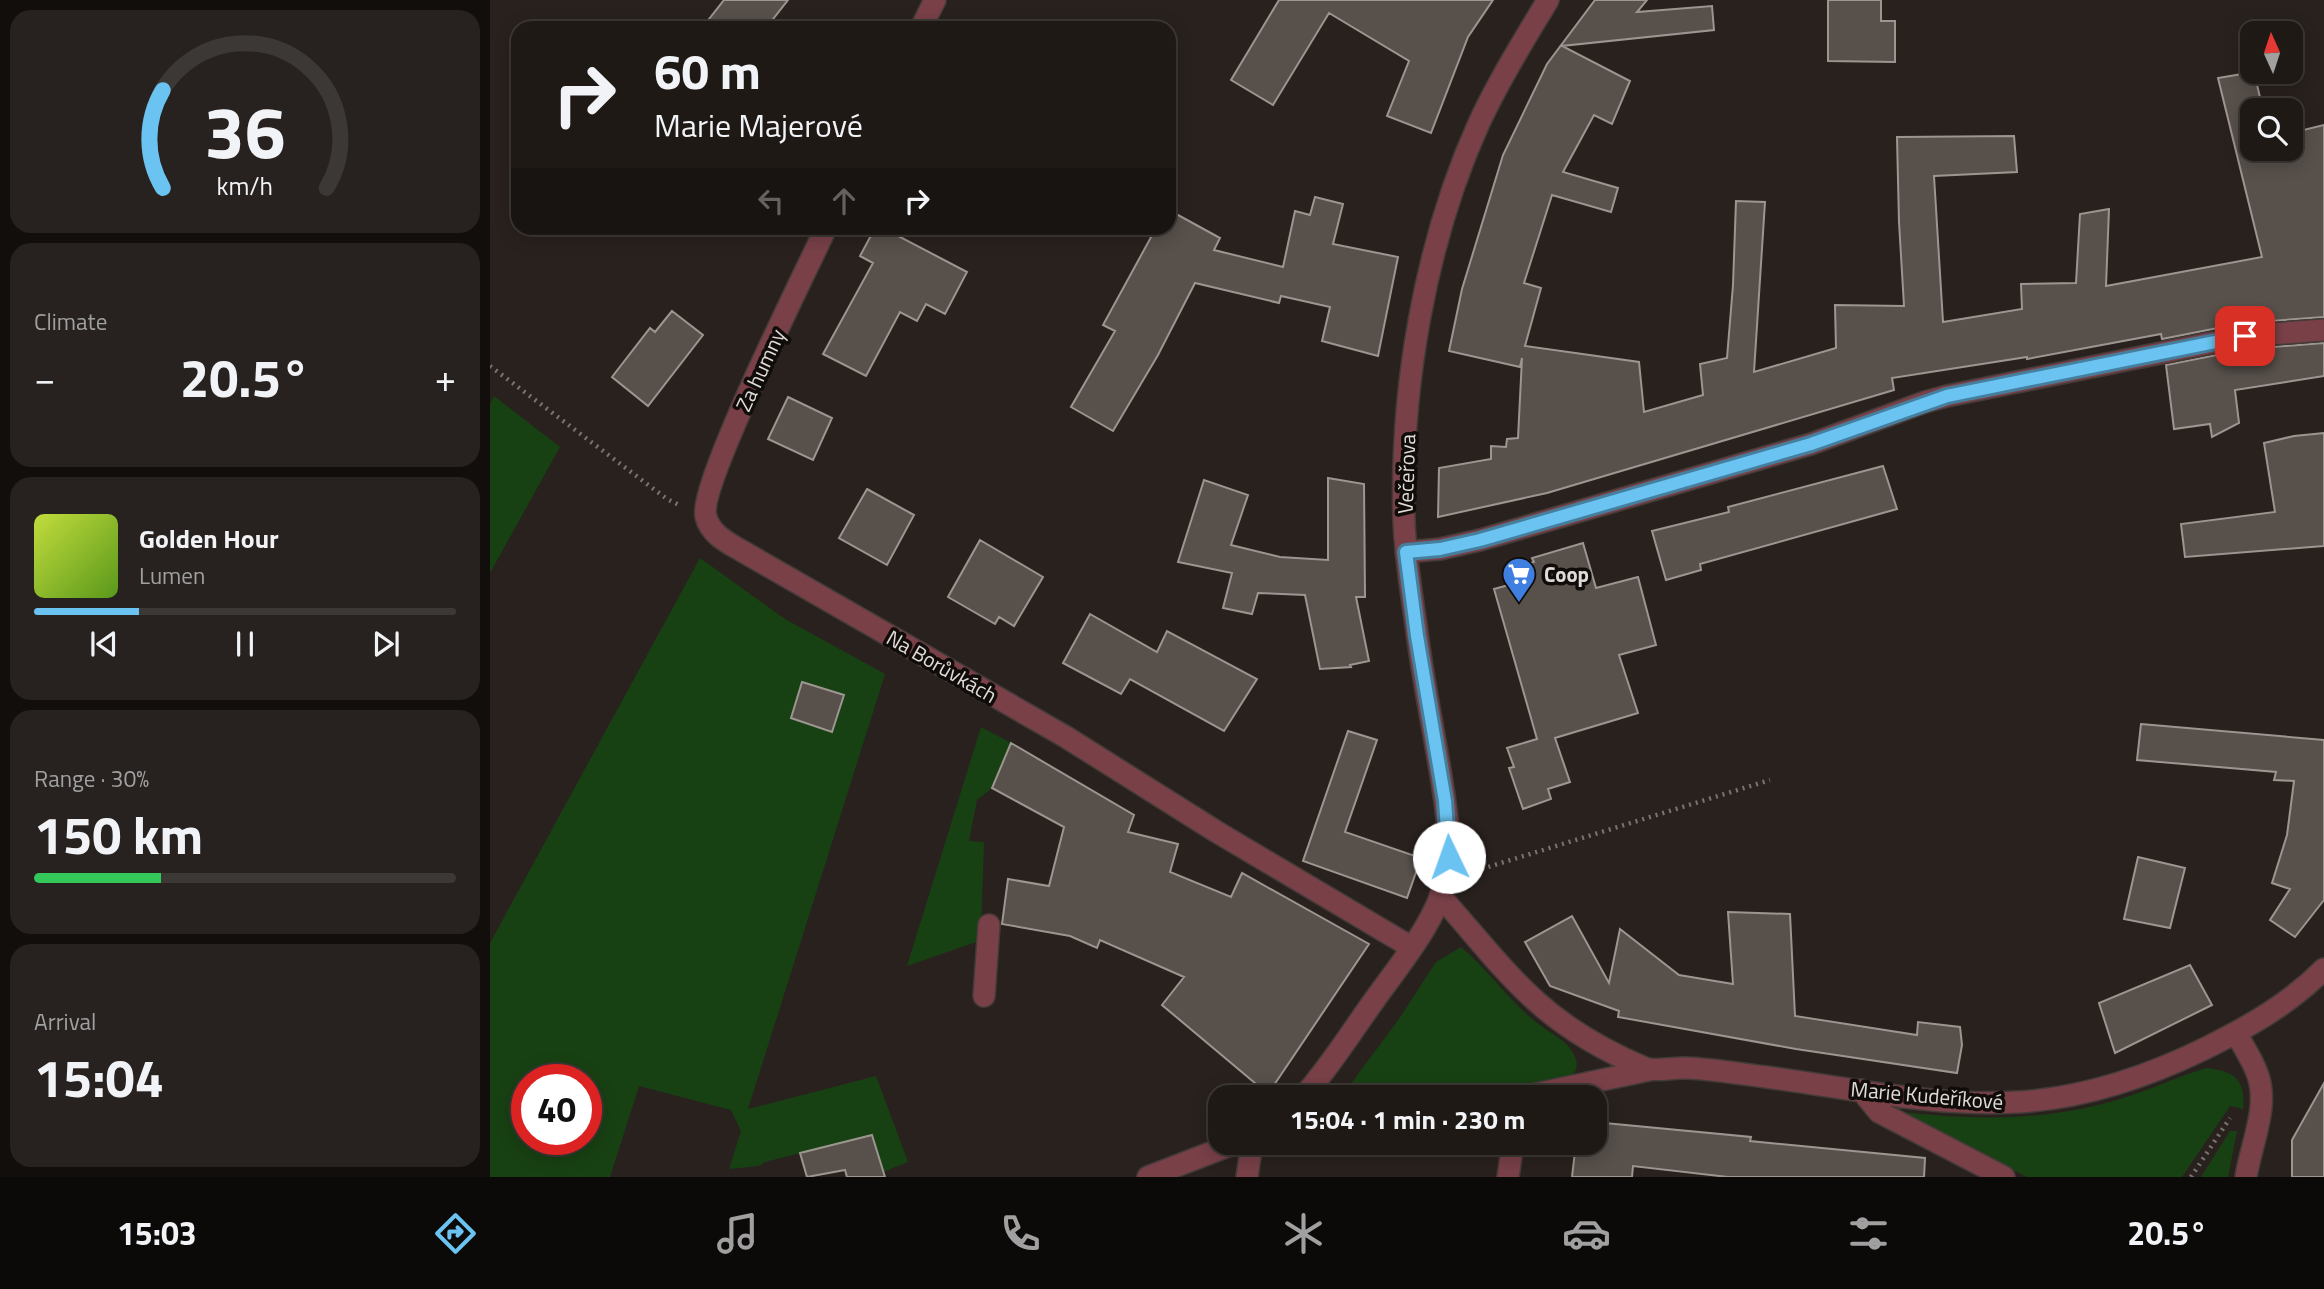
<!DOCTYPE html>
<meta charset="utf-8">
<style>
body{margin:0;font-family:"Titillium Web",sans-serif;background:#27221f;color:#f1f3f6;height:100vh;display:flex;flex-direction:column;font-size:26px;white-space:nowrap}
*{box-sizing:border-box;margin:0}
p{font-size:23px;color:#a1a0a1}
.icon{flex:none;width:38px;height:38px;fill:none;stroke:currentColor;stroke-width:2;stroke-linecap:round;stroke-linejoin:round}
.map{position:relative;flex:1;overflow:hidden}
.drawer{display:flex;flex-direction:column;gap:10px;padding:10px;background:#110e0c;width:490px}
.drawer>*{flex:none}
.banner{position:absolute;left:21px;top:21px;width:665px;height:214px;border-radius:21px;box-shadow:0 4px 18px #0003,0 0 0 2px #3c3835;background:#1f1916;color:#f1f3f6;overflow:hidden}
.needle{width:46px;rotate:357deg}
.fabs{position:absolute;left:1750px;top:21px;display:grid;gap:14px}
.fabs a{display:grid;place-items:center;width:63px;height:63px;border-radius:14px;background:#1f1916;box-shadow:0 4px 18px #0003,0 0 0 2px #3c3835;font-size:35px}
.speed{position:absolute;left:21px;top:1064px;display:flex;gap:14px;font-size:35px;font-weight:700;text-align:center}
.speed>*{display:grid;place-content:center;width:91px;height:91px;border-radius:50%;background:#1f1916;box-shadow:0 4px 18px #0003,0 0 0 2px #3c3835;line-height:1}
.speed .limit{border:10px solid #d22;background:#fff;color:#111}
.pin{position:absolute;display:grid;place-items:center;width:60px;height:60px;color:#fff;margin:-30px;border-radius:14px;box-shadow:0 4px 10px #0006}
.me{position:absolute;width:77px;margin:-38px;rotate:357deg;stroke-linejoin:round;filter:drop-shadow(0 0 5px #0008)}
.turn{display:flex;align-items:center;gap:24px;height:147px;padding:0 28px;font-size:32px}
.turn .icon{width:91px;height:91px;stroke-width:2.5}
.turn b{display:block;font-size:49px;line-height:60px}
.lanes{display:flex;align-items:center;height:66px;padding:0 28px;background:#0003;justify-content:center;gap:35px;direction:ltr}
.lanes .off{opacity:.35}
.big{font-size:52px;font-weight:700;line-height:1.1}
.drawer .tile{flex:1;display:flex;flex-direction:column;justify-content:center;gap:10px;min-width:0;padding:0 24px;border-radius:21px;background:#27221f}
.drawer .dial{align-items:center;gap:0}
.dial svg{height:182px;overflow:visible;fill:none;stroke:#3c3835;stroke-width:7;stroke-linecap:round;text-anchor:middle}
.dial text{fill:#f1f3f6;stroke:none}
.song{display:flex;align-items:center;gap:21px}
.cover{width:84px;height:84px;border-radius:10px;background:linear-gradient(135deg,hsl(70 70% 55%),hsl(90 70% 35%))}
.played{height:7px;border-radius:4px;background:linear-gradient(90deg,#6ac3f1 25%,#3c3835 25%)}
.keys{display:flex;justify-content:space-around;direction:ltr}
.heat{display:flex;justify-content:space-between;align-items:center;font-size:38px;direction:ltr}
.charge{height:10px;border-radius:5px;background:linear-gradient(90deg,#34c759 30%,#3c3835 0)}
.trip{position:absolute;left:718px;top:1085px;width:399px;height:70px;border-radius:21px;background:#1f1916;box-shadow:0 4px 18px #0003,0 0 0 2px #3c3835;font-weight:700;line-height:70px;text-align:center}
.tab-bar{display:flex;height:112px;justify-content:space-around;align-items:center;background:#0c0a09;color:#a1a0a1}
.tab-bar .icon{width:49px;height:49px}
.tab-bar .on{color:#6ac3f1}
.tab-bar b{font-size:32px;color:#f1f3f6}
main{display:flex;flex:1;min-height:0}
.map>svg:first-child{display:block}
.green{fill:#184113;fill-rule:evenodd}
.building{fill:#57504b;stroke:#9d958f;stroke-width:2}
.lines{fill:none;stroke-linecap:round;stroke-linejoin:round}
.minor-casing{stroke:#433b38;stroke-width:24}
.path{stroke:#7a7471;stroke-width:4.5;stroke-dasharray:2 5;stroke-linecap:butt}
.minor{stroke:#794048;stroke-width:21}
.route-casing{stroke:#457f9d;stroke-width:18}
.route{stroke:#6ac3f1;stroke-width:12}
.labels{text-anchor:middle;dominant-baseline:central;stroke-width:7;stroke-linejoin:round;paint-order:stroke}
.street-label{font-size:21px;fill:#e0dbd8;stroke:#0f0c0a}
.poi-label{font-size:21px;font-weight:bold;fill:#e0dbd8;stroke:#0f0c0a;text-anchor:start}
</style>
<main>
<section class="drawer">
<div class="tile dial"><svg viewBox="0 0 100 80">
<path d="M14 69A42 42 0 1 1 86 69"/>
<path d="M14 69A42 42 0 0 1 14 26" stroke="#6ac3f1"/>
<text x="50" y="56" font-size="32" font-weight="700">36</text>
<text x="50" y="72" font-size="11">km/h</text>
</svg></div>
<div class="tile"><p>Climate</p>
<div class="heat"><a>−</a><b class="big">20.5°</b><a>+</a></div>
</div>
<div class="tile">
<div class="song"><i class="cover"></i><div><b>Golden Hour</b><p>Lumen</p></div></div>
<div class="played"></div>
<div class="keys"><svg class="icon" aria-label="previous" viewBox="0 0 24 24"><path d="M18 5L8 12l10 7zM5 5v14"/></svg><svg class="icon" aria-label="pause" viewBox="0 0 24 24"><path d="M8 5v14M16 5v14"/></svg><svg class="icon" aria-label="next" viewBox="0 0 24 24"><path d="M6 5l10 7-10 7zM19 5v14"/></svg></div>
</div>
<div class="tile"><p>Range · 30%</p><b class="big">150 km</b><div class="charge"></div></div>
<div class="tile"><p>Arrival</p><b class="big">15:04</b></div>
</section>
<div class="map">
<svg width="1834" height="1177" viewBox="0 0 1834 1177">
<rect width="100%" height="100%" fill="#29211e"/>
<path class="green" d="M4,396L70,447L0,573V404Z
M210,558L295,619L395,674L258,1109L386,1076L418,1162L393,1172L382,1135L275,1162L269,1166L239,1169L251,1131L241,1110L149,1086L120,1177H0V943ZM37,1080H96V1139H37Z
M491,727L521,743L502,788L487,800L479,841L494,842L491,930L486,942L417,966Z
M971,947C1001,972 1022,1006 1054,1028C1063,1035 1078,1042 1083,1053C1090,1064 1087,1074 1076,1080L994,1097H851L909,1019L946,962Z
M1716,1068C1745,1071 1756,1080 1753,1109L1740,1106L1692,1177H1537L1412,1112C1483,1120 1551,1121 1620,1102C1653,1093 1684,1078 1716,1068Z
M1740,1131H1747L1738,1177H1711Z"/>
<path class="building" d="M234,0H298L276,28H212Z
M789,0H1003L978,37L941,133L897,116L919,61L839,13L783,105L741,80Z
M1105,0H1157L1147,12L1222,6L1224,30L1072,46L1140,81L1122,124L1104,115L1073,172L1128,188L1121,212L1062,195L1034,283L1051,288L1035,346L1149,362L1154,412L1213,395L1210,364L1237,358L1243,285L1246,201L1275,202L1264,372L1346,348L1345,305L1414,306L1409,222L1407,137L1524,136L1527,172L1444,176L1453,322L1532,309L1531,284L1586,283L1590,214L1619,209L1616,286L1772,257L1728,78L1764,72L1773,110H1762V149H1801V133L1834,125V317L1753,323L1672,339L1671,334L1537,359V357L1402,378L1404,390L1057,493L948,517L949,468L1001,459V446L1016,447L1017,439L1028,438L1032,358L1030,367L959,351L972,289L1013,155L1057,64Z
M1338,0H1391V21H1405V62L1338,61Z
M825,197L853,204L843,244L908,257L888,356L832,341L840,307L791,296L789,303L705,283L668,355L623,431L581,407L625,331L613,325L666,228H679V210L730,238L724,250L793,267L805,211L820,215Z
M385,228H393L477,272L455,314L436,304L427,321L410,312L376,376L333,354L383,263L370,256Z
M182,311L213,335L158,406L122,377L160,328L165,332Z
M1834,343V376L1745,390L1749,423L1722,437L1720,424L1684,429L1676,365L1757,349Z
M298,397L342,418L323,460L278,439Z
M1834,433V546L1695,557L1691,524L1785,512L1774,443L1804,436Z
M1393,466L1407,509L1210,564L1211,570L1176,580L1162,531L1239,512L1238,507Z
M838,478L874,484L875,597H866L879,661L860,665L861,667L830,669L815,595L768,593L762,614L733,608L742,573L688,562L714,480L758,495L741,545L790,557L838,560Z
M377,489L424,515L397,565L349,538Z
M490,540L553,577L524,626L509,617L505,624L458,597Z
M1093,543L1106,588L1148,577L1166,645L1129,655L1148,713L1065,738L1080,782L1058,789L1061,799L1033,809L1019,768L1024,767L1017,748L1047,739L1004,589L1026,583L1020,569L1044,562L1042,558Z
M600,614L667,652L677,631L767,679L734,731L640,679L631,694L573,663Z
M312,682L354,695L342,732L301,718Z
M1651,724L1834,740V900L1805,937L1780,920L1800,889L1782,883L1797,835L1804,781L1784,780L1786,772L1647,760Z
M858,731L887,740L855,832L931,858L917,898L813,861Z
M521,743L644,815L638,832L688,844L680,872L741,897L752,873L879,944L778,1094L672,1005L694,977L610,940L607,948L580,936L512,924L518,879L559,886L574,827L502,788Z
M1648,857L1695,868L1680,928L1634,919Z
M1238,912L1300,914L1305,1016L1427,1035L1428,1022L1470,1027L1472,1045L1467,1073L1306,1049L1128,1017L1129,1011L1060,986L1035,942L1082,916L1119,983L1130,929L1189,975L1243,984Z
M1700,965L1722,1005L1625,1053L1609,1003Z
M1834,1083V1177H1802V1140Z
M1104,1122L1261,1137L1260,1141L1435,1158L1434,1177H1238L1143,1166L1142,1177H1082L1086,1143H1104Z
M382,1135L395,1177H357L355,1170L317,1177L310,1153Z"/>
<g class="lines">
<defs>
<path id="minor" d="M431,28L445,0
M336,228C317,269 207,488 216,517C220,532 233,540 245,547L576,737L727,832L921,947
M916,552L950,549L990,540L1321,444L1435,402L1457,396L1755,336L1834,330
M950,896C982,931 1011,970 1047,1002C1078,1030 1117,1052 1155,1068C1166,1072 1184,1067 1197,1068C1223,1069 1250,1074 1276,1077C1359,1088 1445,1107 1529,1102C1595,1098 1657,1077 1716,1048C1760,1026 1799,1004 1834,969
M494,996L499,925
M1746,1033C1753,1046 1762,1059 1767,1073C1780,1105 1761,1144 1756,1177
M1371,1090L1389,1112L1514,1177
M813,1097C839,1068 860,1034 883,1002C907,968 946,922 955,881C963,845 956,807 950,770C942,722 932,674 926,625C921,590 915,555 914,520C910,390 935,242 989,123C1009,80 1034,40 1058,0
M1032,1097L1159,1070
M658,1177L746,1143
M757,1177L762,1143
M1018,1177L1023,1143"/>
</defs>
<use href="#minor" class="minor-casing"/>
<path class="path" d="M0,366L177,499L189,505
M985,871L1280,780
M1701,1177L1740,1118"/>
<use href="#minor" class="minor"/>
</g>
<g class="lines">
<defs>
<path id="route" d="M959,857L955,801L927,636L916,552L950,549L990,540L1321,444L1457,396L1755,336"/>
</defs>
<use href="#route" class="route-casing"/>
<use href="#route" class="route"/>
</g>
<defs>
<symbol id="supermarket-pin" viewBox="-11 -11 22 30"><path d="M0 17L-7.5 6A9.5 9.5 0 1 1 7.5 6Z" fill="#3f7fe0" stroke="#0f0c0a"/><path d="M-6-5.5h2.5l.6 2H6L4.5 2H-2.5L-4.4-4H-6ZM-1.5 3.2a1.3 1.3 0 1 0 .1 0ZM3 3.2a1.3 1.3 0 1 0 .1 0Z" fill="#fff"/></symbol>
</defs>
<g fill-rule="evenodd">
<use href="#supermarket-pin" x="1010" y="555" width="38" height="52"/>
</g>
<g class="labels">
<g class="street-label">
<text transform="translate(270 370) rotate(-65)">Za humny</text>
<text transform="translate(916 474) rotate(-88)">Večeřova</text>
<text transform="translate(452 666) rotate(30)">Na Borůvkách</text>
<text transform="translate(1437 1095) rotate(5)">Marie Kudeříkové</text>
</g>
<g class="poi-label">
<text x="1054" y="574">Coop</text>
</g>
</g>
</svg>
<div class="fabs">
<a><svg class="needle" viewBox="-14 -14 28 28"><path d="M0-13l5 13h-10z" fill="#e53935"/><path d="M0 13l5-13h-10z" fill="#a1a0a1"/></svg></a>
<a><svg class="icon" aria-label="search" viewBox="0 0 24 24"><circle cx="10" cy="10" r="6"/><path d="M15 15l6 6"/></svg></a>
</div>
<div class="speed"><div class="limit">40</div></div>
<div class="pin" style="left:1755px;top:336px;background:#d93025"><svg class="icon" aria-label="arrive" viewBox="0 0 24 24"><path d="M6 21V4h12l-3 4 3 4H6"/></svg></div>
<svg class="me" style="left:959px;top:857px" viewBox="-20 -20 40 40"><circle r="19" fill="#fff"/><path d="M0-13L10 11 0 6-10 11z" fill="#6ac3f1"/></svg>
<div class="trip">15:04 · 1 min · 230 m</div>
<div class="banner">
<div class="turn"><svg class="icon" aria-label="right" viewBox="0 0 24 24"><path d="M7 20v-9h11M14 6l5 5-5 5"/></svg><div><b>60 m</b>Marie Majerové</div></div>
<div class="lanes"><svg class="icon off" aria-label="left" viewBox="0 0 24 24"><path d="M17 20v-9H6M10 6l-5 5 5 5"/></svg><svg class="icon off" aria-label="ahead" viewBox="0 0 24 24"><path d="M12 20V5M6 11l6-6 6 6"/></svg><svg class="icon" aria-label="right" viewBox="0 0 24 24"><path d="M7 20v-9h11M14 6l5 5-5 5"/></svg></div>
</div>
</div>
</main>
<nav class="tab-bar">
<b>15:03</b>
<svg class="icon on" aria-label="directions" viewBox="0 0 24 24"><path d="M12 3l9 9-9 9-9-9zM9 14v-3h6M13 9l2 2-2 2"/></svg>
<svg class="icon" aria-label="music" viewBox="0 0 24 24"><path d="M9 18V5l10-2v13"/><circle cx="6" cy="18" r="3"/><circle cx="16" cy="16" r="3"/></svg>
<svg class="icon" aria-label="phone" viewBox="0 0 24 24"><path d="M5 4h4l2 5-3 2q2 4 5 5l2-3 5 2v4C11 20 4 13 5 4z"/></svg>
<svg class="icon" aria-label="climate" viewBox="0 0 24 24"><path d="M12 3v18M4 7l16 10M4 17L20 7"/></svg>
<svg class="icon" aria-label="car" viewBox="0 0 24 24"><path d="M5 17H2v-5l4-1 3-4h7l3 4 3 1v5h-3M9 17h6M6 11h13"/><circle cx="7" cy="17" r="2"/><circle cx="17" cy="17" r="2"/></svg>
<svg class="icon" aria-label="filters" viewBox="0 0 24 24"><path d="M4 7h16M4 17h16"/><circle cx="9" cy="7" r="2"/><circle cx="15" cy="17" r="2"/></svg>
<b>20.5°</b>
</nav>
